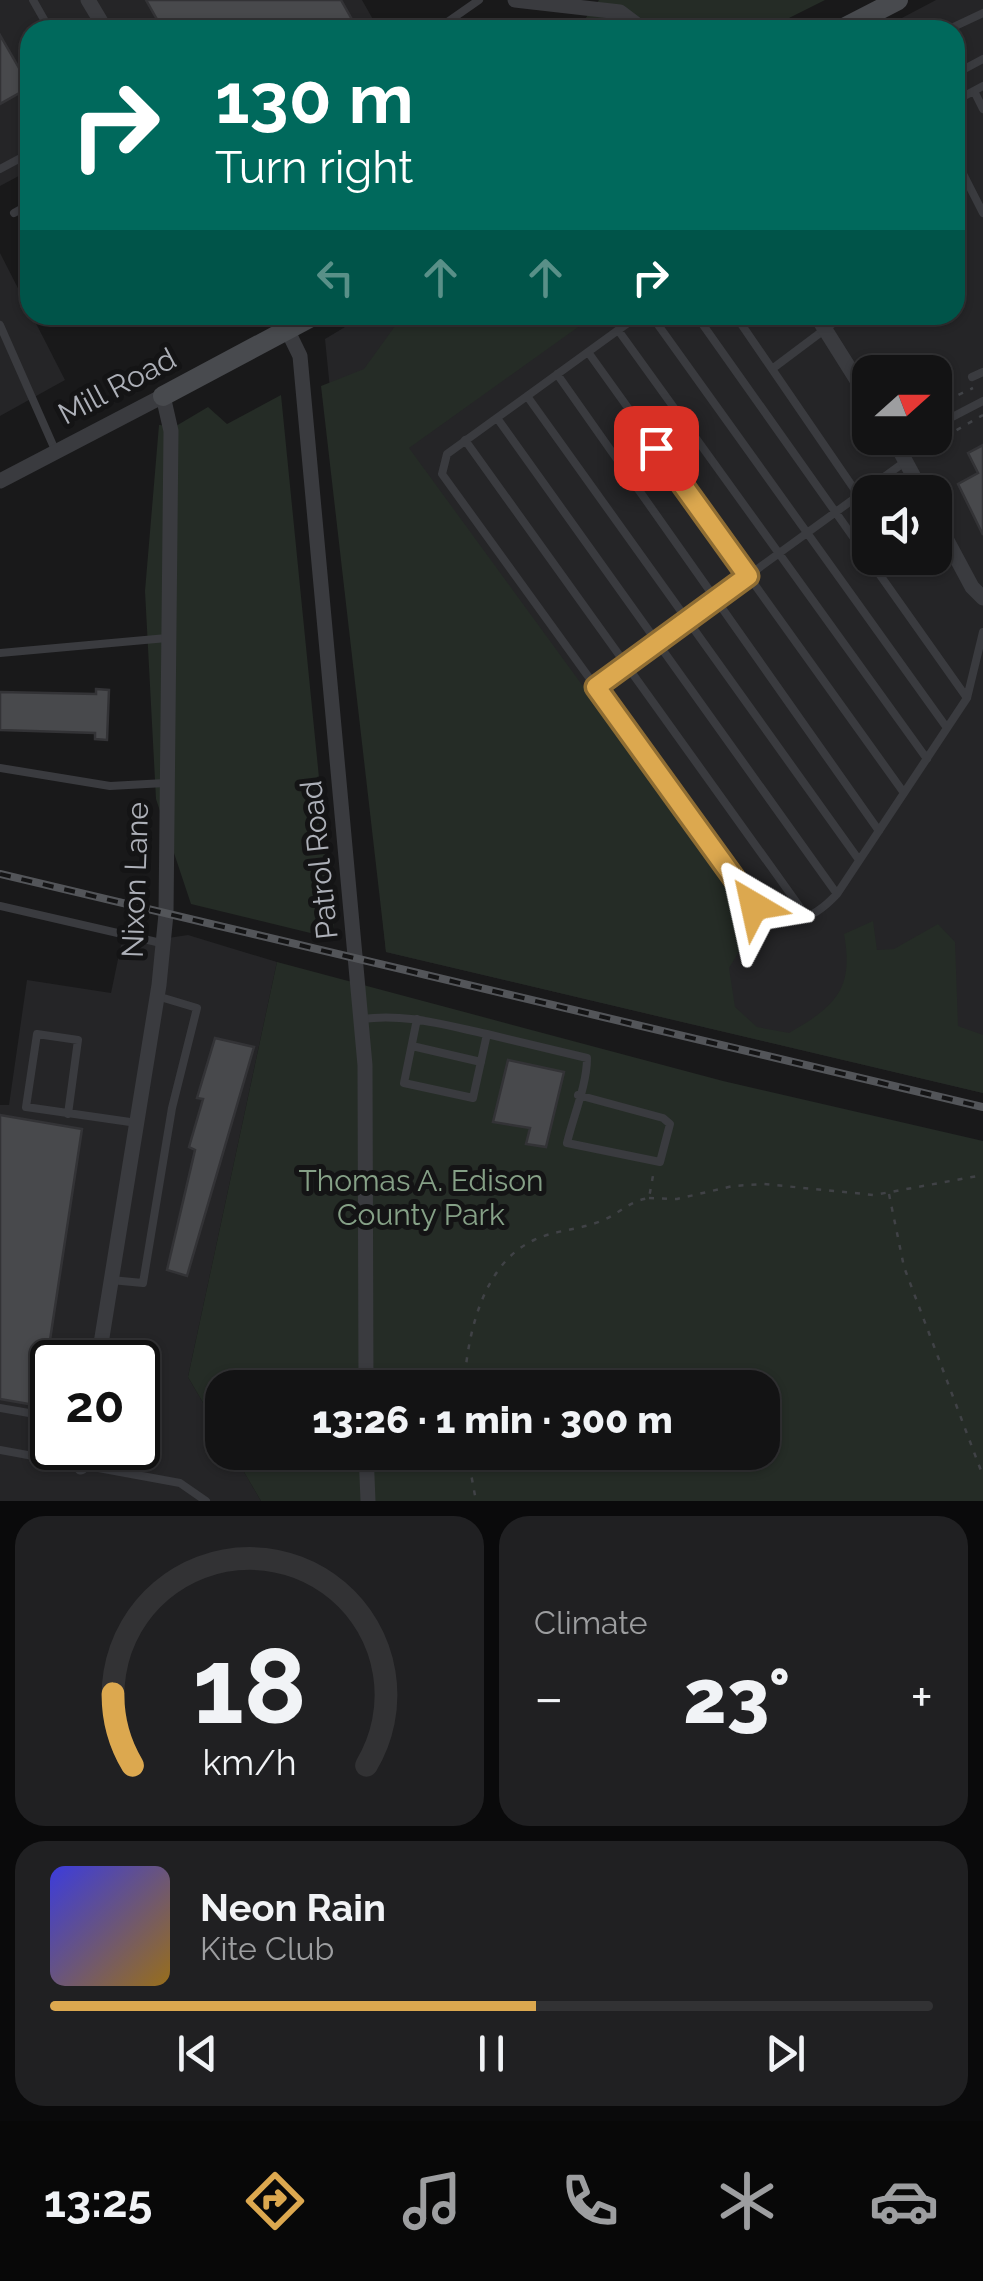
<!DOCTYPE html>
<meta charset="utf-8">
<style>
body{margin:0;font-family:Raleway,sans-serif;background:#202022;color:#f1f3f6;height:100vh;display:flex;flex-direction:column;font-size:38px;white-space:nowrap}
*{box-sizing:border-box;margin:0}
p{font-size:32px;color:#9d9ea0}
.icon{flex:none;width:55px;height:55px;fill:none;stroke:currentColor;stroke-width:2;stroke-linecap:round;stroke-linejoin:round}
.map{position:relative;height:1501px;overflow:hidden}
.drawer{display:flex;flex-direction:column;gap:15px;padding:15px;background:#0a0a0b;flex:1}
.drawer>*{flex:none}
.top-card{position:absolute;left:20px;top:20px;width:945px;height:305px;border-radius:30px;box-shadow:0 2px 8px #0004,0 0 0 2px #323234;background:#00695c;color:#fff;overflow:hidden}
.needle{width:65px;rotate:69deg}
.fabs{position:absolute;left:852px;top:355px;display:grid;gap:20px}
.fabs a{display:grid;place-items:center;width:100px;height:100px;border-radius:20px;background:#131314;box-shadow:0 2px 8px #0004,0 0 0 2px #323234;font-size:50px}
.speed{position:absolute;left:30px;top:1340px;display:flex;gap:20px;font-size:50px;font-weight:700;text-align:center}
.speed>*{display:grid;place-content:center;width:130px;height:130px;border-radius:50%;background:#131314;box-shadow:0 2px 8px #0004,0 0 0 2px #323234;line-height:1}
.speed .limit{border:5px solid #111;border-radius:15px;background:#fff;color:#111}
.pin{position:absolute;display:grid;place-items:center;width:85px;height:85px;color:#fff;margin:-42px;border-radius:20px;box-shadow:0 5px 15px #0006}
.me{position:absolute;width:110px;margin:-55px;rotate:324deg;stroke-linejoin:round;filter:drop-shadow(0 0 8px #0008)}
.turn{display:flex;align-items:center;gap:35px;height:210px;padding:0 30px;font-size:45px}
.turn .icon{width:130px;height:130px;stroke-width:2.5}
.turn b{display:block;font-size:70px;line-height:85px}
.lanes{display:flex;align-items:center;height:95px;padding:0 30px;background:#0003;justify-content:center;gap:50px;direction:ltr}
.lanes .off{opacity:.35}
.big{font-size:75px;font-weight:800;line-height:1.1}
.drawer .tile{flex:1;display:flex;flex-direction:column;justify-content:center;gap:15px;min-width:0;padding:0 35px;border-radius:30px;background:#202022}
.drawer .dial{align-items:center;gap:0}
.dial svg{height:260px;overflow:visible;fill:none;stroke:#323234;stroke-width:7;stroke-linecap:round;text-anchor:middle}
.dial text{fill:#f1f3f6;stroke:none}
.song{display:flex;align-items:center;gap:30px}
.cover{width:120px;height:120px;border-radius:15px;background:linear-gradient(135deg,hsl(240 70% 55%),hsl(40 70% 35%))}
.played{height:10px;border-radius:5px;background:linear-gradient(90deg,#dca84f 55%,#323234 55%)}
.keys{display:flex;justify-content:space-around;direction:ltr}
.heat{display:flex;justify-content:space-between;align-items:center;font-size:55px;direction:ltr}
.drawer .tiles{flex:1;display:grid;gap:15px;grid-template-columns:1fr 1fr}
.tile:last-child{grid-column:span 2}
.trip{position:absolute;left:205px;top:1370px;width:575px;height:100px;border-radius:30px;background:#131314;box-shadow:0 2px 8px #0004,0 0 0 2px #323234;font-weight:800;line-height:100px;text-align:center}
.tabs{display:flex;height:160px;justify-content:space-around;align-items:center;background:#080808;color:#9d9ea0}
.tabs .icon{width:70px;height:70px}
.tabs .current{color:#dca84f}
.tabs b{font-size:45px;color:#f1f3f6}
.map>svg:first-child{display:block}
.built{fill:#252527;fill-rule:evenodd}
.green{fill:#252c26}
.building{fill:#48494c;stroke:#333336;stroke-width:2.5}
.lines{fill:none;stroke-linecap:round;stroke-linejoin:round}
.path{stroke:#404246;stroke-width:2.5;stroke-dasharray:5 8;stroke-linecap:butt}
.lane{stroke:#3a3b3f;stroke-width:8}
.street{stroke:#3a3b3f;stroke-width:15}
.secondary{stroke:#484a4e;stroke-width:20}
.rail-casing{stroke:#535559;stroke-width:8}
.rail{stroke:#141415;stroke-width:4;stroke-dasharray:11;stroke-linecap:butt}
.route-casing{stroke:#8f6d33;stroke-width:25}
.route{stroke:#dca84f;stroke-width:18}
.labels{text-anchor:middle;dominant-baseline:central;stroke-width:10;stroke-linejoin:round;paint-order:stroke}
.street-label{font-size:30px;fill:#adb0b8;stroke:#141415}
.park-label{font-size:30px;fill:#86a187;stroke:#141415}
</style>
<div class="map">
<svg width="983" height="1501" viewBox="0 0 983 1501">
<rect width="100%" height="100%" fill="#19191a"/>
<path class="built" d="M0,0H362L379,30H30V170L0,186Z
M936,0H983V1093L386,952L325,339L365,315H955V30H879ZM870,372H935V438H870ZM870,492H935V558H870Z
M0,253L65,380L0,416Z
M188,935L277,962L188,1377L222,1435V1452L233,1453L261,1501H0V1105H9L27,980L111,993L121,945ZM52,1362H138V1448H52Z"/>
<path class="green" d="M599,0H825L765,30H577Z
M403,315H595L409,448L756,923L729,968L735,1007L757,1027L789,1033C836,1006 854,989 844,934L873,921L877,950L894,949L938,924L955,942L958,1026L983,1035V1093L386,952L321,386L364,369Z
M281,395L335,939L191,904L156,799L145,591L159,425L176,426L208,407L227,424Z
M277,962L723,1081L983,1141V1501H261L233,1453L762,1452V1388H222V1435L188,1377Z"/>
<path class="building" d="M146,0H341L358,30H163Z
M0,35L30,87L0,104Z
M983,445V535L958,484L978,473L968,453Z
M96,689L109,690L107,740L95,739V733L0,730V692L96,694Z
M215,1038L254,1047L187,1276L167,1270L195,1150L189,1147L203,1099L197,1098Z
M508,1060L564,1072L546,1147L526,1144L530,1128L493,1122Z
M0,1115L82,1129L40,1406L0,1399Z"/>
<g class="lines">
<path class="path" d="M935,406L973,388
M934,443L983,415
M889,1194L904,1267L983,1476
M649,1198L677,1199L733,1186L764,1184L874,1195L983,1175
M464,1388C467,1336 482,1264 534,1240C555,1230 579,1230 601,1221C619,1214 629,1201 649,1198L654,1170
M467,1452L476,1501"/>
<path class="lane" d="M33,0L50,30
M436,30L479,0
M947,30L983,13
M955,74L983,59
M974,91L983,109
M955,101L983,86
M955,158L983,213
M0,169L30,153
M14,213L30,204
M639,315L447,454L442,474L754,906C788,929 811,922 837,894L967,698L983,632
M651,315L947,728
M696,315L967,698
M735,315L859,496
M0,325L56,452
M618,330L927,759
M588,352L904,793
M772,369L844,315
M557,374L879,831
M972,377L983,372
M527,396L859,860
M497,418L837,894
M935,426L983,401
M465,440L807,917
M898,446L914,438
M0,653L167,638
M595,687L906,461
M0,768L110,786L165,783
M0,906L161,943
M362,1019C405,1013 444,1025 487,1034L473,1098L404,1083L417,1019
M487,1034L587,1058C587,1085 573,1117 567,1143L660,1162L670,1124L663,1118L578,1095
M412,1046L481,1062
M68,1114L78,1040L37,1034L26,1107L137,1123
M111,1280L143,1283L172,1108L197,1008L157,996
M0,1408L52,1417
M0,1450L180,1483L206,1501"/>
<path class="street" d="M88,0L106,30
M515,0L620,12L644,30
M280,315L300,356L365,1065L366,1388
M816,315L870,401
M893,438L922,492
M0,481L163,396L171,431L166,914L159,985L98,1362
M935,518L972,587L983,598
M366,1452L368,1501
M81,1467L84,1448"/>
<path class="secondary" d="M840,30L898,0
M163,396L315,315"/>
<defs>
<path id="rail" d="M0,874L983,1107"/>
</defs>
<use href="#rail" class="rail-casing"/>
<use href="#rail" class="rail"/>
</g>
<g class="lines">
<defs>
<path id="route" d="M656,448L748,576L596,687L754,906"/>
</defs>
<use href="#route" class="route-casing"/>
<use href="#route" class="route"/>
</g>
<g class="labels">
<g class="street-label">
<text transform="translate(117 386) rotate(-28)">Mill Road</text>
<text transform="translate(319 860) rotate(-96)">Patrol Road</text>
<text transform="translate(135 880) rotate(-88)">Nixon Lane</text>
</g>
<g class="park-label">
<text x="421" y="1180">Thomas A. Edison<tspan x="421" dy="34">County Park</tspan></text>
</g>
</g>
</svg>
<div class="fabs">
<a><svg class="needle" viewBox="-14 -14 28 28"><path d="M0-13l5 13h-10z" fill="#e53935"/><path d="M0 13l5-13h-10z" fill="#9d9ea0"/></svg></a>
<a><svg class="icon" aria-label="sound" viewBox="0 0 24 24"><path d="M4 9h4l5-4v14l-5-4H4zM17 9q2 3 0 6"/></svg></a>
</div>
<div class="speed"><div class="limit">20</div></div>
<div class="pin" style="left:656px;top:448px;background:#d93025"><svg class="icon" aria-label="arrive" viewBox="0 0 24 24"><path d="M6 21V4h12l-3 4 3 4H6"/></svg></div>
<svg class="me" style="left:754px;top:906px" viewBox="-20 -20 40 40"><path d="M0-17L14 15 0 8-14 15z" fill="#dca84f" stroke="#fff" stroke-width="4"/></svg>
<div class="trip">13:26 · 1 min · 300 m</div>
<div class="top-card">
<div class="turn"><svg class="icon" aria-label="right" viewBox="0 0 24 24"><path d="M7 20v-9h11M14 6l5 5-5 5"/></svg><div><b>130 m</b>Turn right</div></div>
<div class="lanes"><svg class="icon off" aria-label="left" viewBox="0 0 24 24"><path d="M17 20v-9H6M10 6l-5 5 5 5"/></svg><svg class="icon off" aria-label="ahead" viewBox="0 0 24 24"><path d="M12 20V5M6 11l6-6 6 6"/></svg><svg class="icon off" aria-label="ahead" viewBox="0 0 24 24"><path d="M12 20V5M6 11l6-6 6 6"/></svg><svg class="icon" aria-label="right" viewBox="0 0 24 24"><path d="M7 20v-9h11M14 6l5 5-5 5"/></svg></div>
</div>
</div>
<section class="drawer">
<div class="tiles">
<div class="tile dial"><svg viewBox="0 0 100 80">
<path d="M14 69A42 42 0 1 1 86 69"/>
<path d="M14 69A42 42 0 0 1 8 47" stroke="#dca84f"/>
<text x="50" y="56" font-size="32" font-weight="700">18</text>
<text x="50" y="72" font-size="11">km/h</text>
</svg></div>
<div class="tile"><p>Climate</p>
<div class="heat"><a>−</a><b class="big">23°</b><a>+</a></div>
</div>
<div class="tile">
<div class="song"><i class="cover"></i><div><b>Neon Rain</b><p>Kite Club</p></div></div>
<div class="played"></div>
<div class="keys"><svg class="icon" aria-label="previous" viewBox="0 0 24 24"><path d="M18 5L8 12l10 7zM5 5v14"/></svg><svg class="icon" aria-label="pause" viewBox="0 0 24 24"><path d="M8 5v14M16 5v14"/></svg><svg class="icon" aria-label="next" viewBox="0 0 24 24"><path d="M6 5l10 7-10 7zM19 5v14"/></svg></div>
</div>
</div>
</section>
<nav class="tabs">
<b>13:25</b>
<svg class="icon current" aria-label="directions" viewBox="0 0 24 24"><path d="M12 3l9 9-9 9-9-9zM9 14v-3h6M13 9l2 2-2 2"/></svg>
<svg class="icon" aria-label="music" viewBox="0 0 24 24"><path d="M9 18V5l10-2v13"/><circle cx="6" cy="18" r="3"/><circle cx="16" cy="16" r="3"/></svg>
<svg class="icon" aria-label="phone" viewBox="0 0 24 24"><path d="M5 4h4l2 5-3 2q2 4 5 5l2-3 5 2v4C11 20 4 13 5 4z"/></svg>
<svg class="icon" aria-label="climate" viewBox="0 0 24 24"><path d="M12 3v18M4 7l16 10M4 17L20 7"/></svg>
<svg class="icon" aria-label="car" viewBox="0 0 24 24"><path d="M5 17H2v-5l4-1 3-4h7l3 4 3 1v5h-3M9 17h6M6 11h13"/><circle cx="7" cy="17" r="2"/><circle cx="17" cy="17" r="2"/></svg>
</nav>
